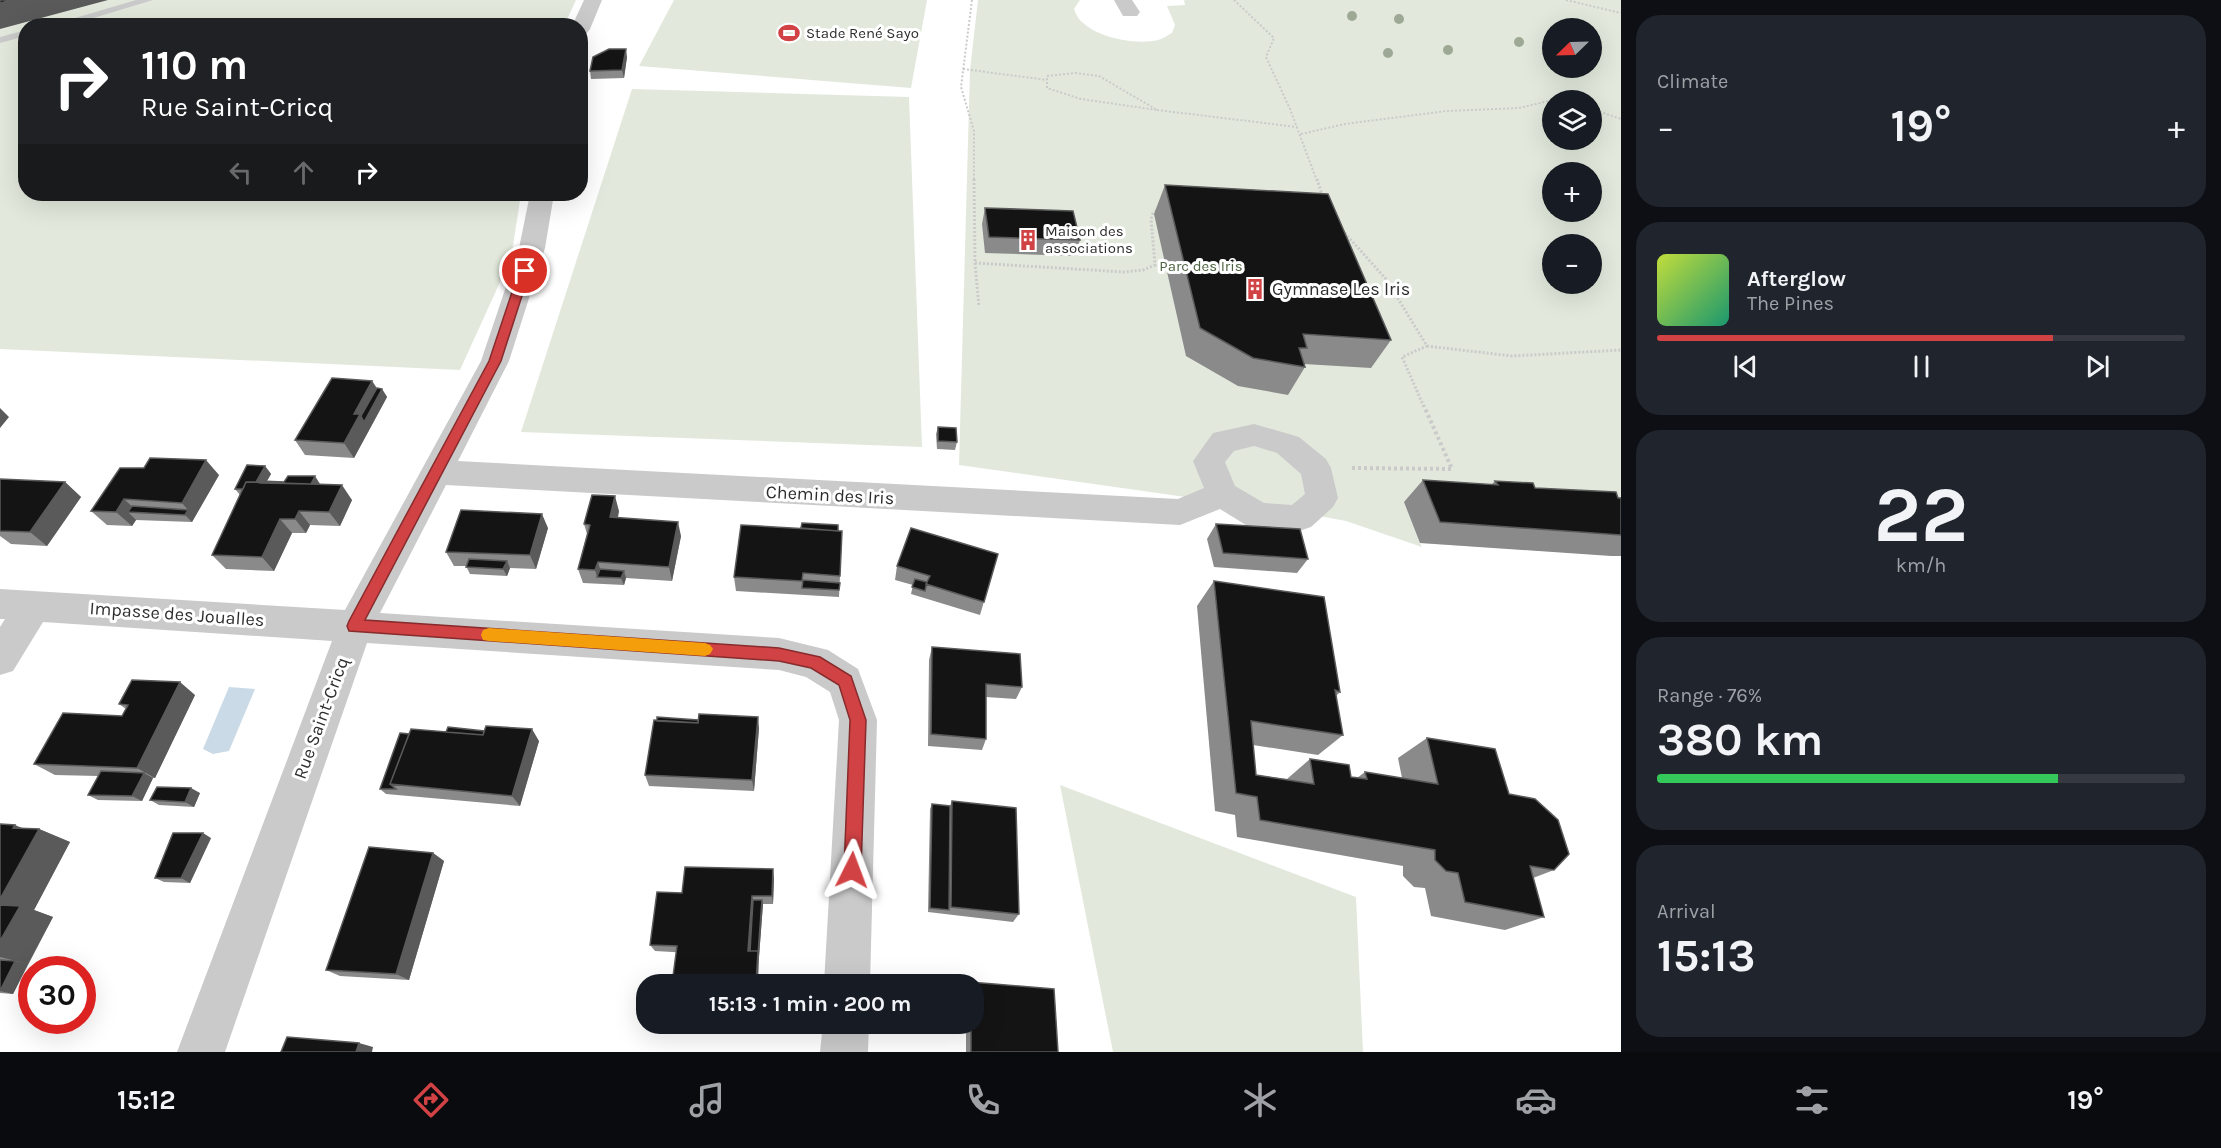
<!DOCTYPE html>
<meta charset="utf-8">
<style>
body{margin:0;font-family:Karla,sans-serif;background:#20242c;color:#f1f3f6;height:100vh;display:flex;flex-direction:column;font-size:22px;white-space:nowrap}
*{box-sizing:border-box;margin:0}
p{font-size:20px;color:#9ea1a6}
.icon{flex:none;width:33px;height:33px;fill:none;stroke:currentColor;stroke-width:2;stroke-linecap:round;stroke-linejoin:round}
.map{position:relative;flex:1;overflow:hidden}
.sheet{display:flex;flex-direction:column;gap:15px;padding:15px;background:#0d0f14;width:600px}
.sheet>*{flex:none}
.banner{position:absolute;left:18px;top:18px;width:570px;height:183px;border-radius:24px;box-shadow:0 6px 24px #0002;background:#202124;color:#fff;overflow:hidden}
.needle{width:39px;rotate:247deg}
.buttons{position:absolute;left:1542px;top:18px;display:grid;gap:12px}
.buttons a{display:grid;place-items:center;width:60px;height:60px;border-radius:50%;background:#171b24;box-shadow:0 6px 24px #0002;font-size:30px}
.speed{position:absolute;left:18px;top:956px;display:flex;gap:12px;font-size:30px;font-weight:700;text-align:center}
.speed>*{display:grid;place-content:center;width:78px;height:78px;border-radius:50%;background:#171b24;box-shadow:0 6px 24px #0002;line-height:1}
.speed .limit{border:9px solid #d22;background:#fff;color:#111}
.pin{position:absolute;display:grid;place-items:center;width:51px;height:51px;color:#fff;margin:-26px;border:3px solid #fff;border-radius:50%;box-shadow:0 2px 6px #0007}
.me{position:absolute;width:66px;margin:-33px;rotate:3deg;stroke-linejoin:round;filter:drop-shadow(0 0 4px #0008)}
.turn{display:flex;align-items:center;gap:21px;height:126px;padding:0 24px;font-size:27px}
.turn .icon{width:78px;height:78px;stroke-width:2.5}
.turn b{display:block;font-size:42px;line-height:51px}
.lanes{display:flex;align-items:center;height:57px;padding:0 24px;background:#0003;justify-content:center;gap:30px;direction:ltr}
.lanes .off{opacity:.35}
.big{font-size:45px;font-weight:700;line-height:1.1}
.sheet .widget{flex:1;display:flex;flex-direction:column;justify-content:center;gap:9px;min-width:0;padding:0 21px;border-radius:24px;background:#20242c}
.sheet .dial{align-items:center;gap:0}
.dial b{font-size:78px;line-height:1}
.song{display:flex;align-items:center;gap:18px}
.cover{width:72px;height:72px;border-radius:9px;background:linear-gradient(135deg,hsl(70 70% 55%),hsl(160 70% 35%))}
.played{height:6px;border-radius:3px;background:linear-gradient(90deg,#d04244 75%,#363941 75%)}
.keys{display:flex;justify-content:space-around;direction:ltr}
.heat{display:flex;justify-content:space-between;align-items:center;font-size:33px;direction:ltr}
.charge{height:9px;border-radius:4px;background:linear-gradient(90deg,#34c759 76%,#363941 0)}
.trip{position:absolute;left:636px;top:974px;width:348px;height:60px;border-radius:24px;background:#171b24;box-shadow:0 6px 24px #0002;font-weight:700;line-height:60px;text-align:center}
.menu{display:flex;height:96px;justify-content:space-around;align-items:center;background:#090b0e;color:#9ea1a6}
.menu .icon{width:42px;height:42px}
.menu .active{color:#d04244}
.menu b{font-size:27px;color:#f1f3f6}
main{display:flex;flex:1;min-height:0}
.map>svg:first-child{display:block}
.green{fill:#e2e9dc;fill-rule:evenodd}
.water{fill:#cadae6}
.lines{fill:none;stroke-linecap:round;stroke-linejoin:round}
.path-far2{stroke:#cacaca;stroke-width:2;stroke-dasharray:2 2;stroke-linecap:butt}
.path-far1{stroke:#cacaca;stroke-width:3;stroke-dasharray:2 2;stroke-linecap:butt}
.path{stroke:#cacaca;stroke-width:4;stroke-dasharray:3 3;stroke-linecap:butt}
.lane{fill:#cacaca;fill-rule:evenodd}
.street{fill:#cacaca;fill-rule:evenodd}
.tree{fill:#9ea995}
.wall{fill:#8a8a8a}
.shaded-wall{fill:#5a5a5a}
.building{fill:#141414;stroke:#5a5a5a;stroke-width:1.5}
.route{fill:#d04244;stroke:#872b2c;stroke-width:1.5}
.slow{fill:#f59e0b}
.labels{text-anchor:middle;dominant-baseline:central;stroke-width:6;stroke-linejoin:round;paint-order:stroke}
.far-poi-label{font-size:15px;fill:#2d2d2d;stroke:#fff;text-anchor:start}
.far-park-label{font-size:15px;fill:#4e633f;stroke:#fff}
.poi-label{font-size:18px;fill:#2d2d2d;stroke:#fff;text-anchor:start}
.street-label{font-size:18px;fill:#2d2d2d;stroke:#fff}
</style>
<main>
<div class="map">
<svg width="1621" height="1052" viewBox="0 0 1621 1052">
<rect width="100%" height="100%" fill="#fff"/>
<path class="green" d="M0,0H576L564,26H26V194H521L511,258L460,370L0,349Z
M674,0H927L911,88L639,66Z
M978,0H1080L1074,9C1081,36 1135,46 1158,40C1163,39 1168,35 1172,33L1175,25L1167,6L1185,5L1184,0H1621V556L1420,543L1422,547L1346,521L1319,516L959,465L970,70ZM1552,28H1592V68H1552ZM1552,100H1592V140H1552ZM1552,172H1592V212H1552ZM1552,244H1592V284H1552Z
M632,89L909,97L922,447L521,432Z
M1060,785L1356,897L1363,1052H1113Z"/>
<path class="water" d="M229,687L255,689L229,751L213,754L203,749Z"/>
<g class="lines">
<path class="path-far2" d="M972,0L961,87L974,131V181
M1234,0L1274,38L1266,57L1290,109L1317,181
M1566,0L1621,13
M963,69L1047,80
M1075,73L1099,76L1157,110L1081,99L1047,88V76Z
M1592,109L1621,119
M1157,110L1297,127
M1301,134L1345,124L1446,111L1519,108L1557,99L1564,100"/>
<path class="path-far1" d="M974,179L975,263L979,307
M1317,179L1323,198
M1342,230L1386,279L1427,346L1402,357L1424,407
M975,263L1124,272L1143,270L1155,265L1151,219L1153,213L1159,209
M1427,346L1512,356L1621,350"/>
<path class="path" d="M1352,468L1452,469L1424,406"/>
<path class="lane" d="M136,0H153L67,26H48Z
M26,30V36L0,43V37Z"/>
<path class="street" d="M584,0H602L590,29L587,33L580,35V26H572Z
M1114,0H1132L1140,12L1137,16H1123Z
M530,194H554L545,248L509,361L458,461L1178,499L1204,488L1193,461L1213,433L1254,424L1299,437L1326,459L1331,468L1338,498L1333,507L1311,527L1299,531L1258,529L1246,525L1220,509L1180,525L446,485L380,613L779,638L828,650L858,669L877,720L870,984H824L839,720L830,692L806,677L779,670L367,643L225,1052H177L332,641L43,622L13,671L0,675V627L5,619H0V589L345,610L481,361L519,248ZM1254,446L1277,453L1301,474L1305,494L1292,505L1264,503L1235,486L1225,462L1234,451Z
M823,1023H869L868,1052H820Z"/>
</g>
<g class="tree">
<circle cx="1352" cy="16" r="5"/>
<circle cx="1399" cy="19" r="5"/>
<circle cx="1519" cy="42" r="5"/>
<circle cx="1448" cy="50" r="5"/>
<circle cx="1388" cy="53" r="5"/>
</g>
<path class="wall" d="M627,57L624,78L591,79L590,71Z
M1165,185L1391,340L1371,368L1304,364L1305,367L1288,395L1238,386L1186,356L1154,214Z
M985,208L1080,240L1075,256L985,253L982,224Z
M372,381L377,388L382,389L387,397L354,458L305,455L295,440Z
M938,427L957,442L955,450L937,449L936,434Z
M265,466L271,474L267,481L320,484L352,500L340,526L310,525L306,533H292L274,571L226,569L212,555L240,495L235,489Z
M120,468L219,475L192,522L136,520L132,526L107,525L91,511Z
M0,479L65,482L81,497L47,546L11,544L0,536Z
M1423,480L1491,485L1495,481L1535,488L1621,498V556H1611L1420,543L1404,502Z
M619,511L618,518L681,536L672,581L626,578L624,585L583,583L578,569L587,534L584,524Z
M1216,524L1308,559L1297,573L1214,567L1207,539Z
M548,528L536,569L510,568L507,576L470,574L466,566H454L446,552Z
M838,531L840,576L839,597L736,591L734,577Z
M998,554L980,615L911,594L913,585L895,580L897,566Z
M1214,581L1340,692L1336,696L1343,735L1318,755L1253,745L1256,775L1287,779L1310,759L1351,777L1357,778L1365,772L1402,778L1398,758L1427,738L1509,794L1554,870L1533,878L1544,917L1505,930L1431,916L1425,888L1414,887L1403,876V866L1237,837L1235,815L1215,811L1197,606Z
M932,647L1022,687L1016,699L986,697V739L982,750L928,746L929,660Z
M195,695L155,778H153L142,801L98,800L88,795L98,776L55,775L34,764L122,716L126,709L119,704Z
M759,728L754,791L649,786L645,775Z
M400,733L539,741L520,806L386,794L380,789Z
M200,793L194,807L159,805L150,800Z
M952,801L1019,914L1013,922L928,912L930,809L932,804L950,806Z
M0,824L23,828L39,829L70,842L34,910L53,917L13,994L0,993Z
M211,838L190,883L164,882L155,878Z
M433,853L444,861L409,980L340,976L326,970Z
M774,878L773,904H763L759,957L655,951L650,945L682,893Z
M970,982L1054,989L1058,1052H966V1023H974V984H968Z"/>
<path class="shaded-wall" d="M12,0H108L0,29V3Z
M626,49L627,57L624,78L622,70Z
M372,381L380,394L382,389L387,397L354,458L344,443L354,414Z
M0,408L9,417L0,428Z
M206,460L219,475L192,522L185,515L188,510L182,503Z
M265,466L271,474L262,489H252Z
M315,476L320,484L313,499L308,491Z
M65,482L81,497L47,546L30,532Z
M342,485L352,500L340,526L329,512Z
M615,496L619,511L614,532L610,517Z
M124,499L139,513L128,512L136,520L132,526L116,512Z
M299,511L310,525L306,533L295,519Z
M542,514L548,528L536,569L530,555Z
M280,519L292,533L274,571L262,557Z
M678,522L681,536L672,581L669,567Z
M507,561L510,568L507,576L503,569Z
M598,562L602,576L597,577L595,570Z
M624,571L626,578L624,585L621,578Z
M180,682L195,695L155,778L137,768Z
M758,717L759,728L754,791L752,780Z
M532,729L539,741L520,806L512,796Z
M144,773L153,778L142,801L132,796Z
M191,788L200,793L194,807L185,802Z
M15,825L36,834L39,829L70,842L34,910L53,917L28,964L0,957V899L13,828Z
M203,833L211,838L190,883L181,878Z
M433,853L444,861L409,980L396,974Z
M773,869L774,878L773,904L772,896Z
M752,896L754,904L750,954L748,951Z
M762,900L763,904L759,957L758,954Z
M758,951L759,957L758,984H756Z
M15,961L28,964L13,994L0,991Z
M359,1043L373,1047L372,1052H356Z"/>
<path class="building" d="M0,0H12L0,3Z
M518,20H537L536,26H516Z
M609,49H626L622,70L590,71L593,57Z
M1165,185L1328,194L1391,340L1303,334L1307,348H1299L1305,367L1253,358L1200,328Z
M985,208L1073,211L1080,240L989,237Z
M332,378L372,381L354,414H360L344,443L295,440Z
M377,388L382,389L364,422L361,416Z
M938,427L956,428L957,442L938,441Z
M150,458L206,460L182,503L124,499L116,512L91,511L120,468H144Z
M247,465L265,466L256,482H246L243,489H235Z
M288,476H315L311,484L260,483L261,481L284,482Z
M0,479L65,482L30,532L0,531Z
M1423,480L1498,485L1495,481L1533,483L1535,488L1616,492L1618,498H1621V535L1440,522Z
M246,482L342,485L329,512L299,511L295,519H280L262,557L212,555Z
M592,495L615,496L610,517L678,522L669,567L598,562L595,570L578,569L590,525L584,524Z
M132,506L188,510L185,515L128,512Z
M461,510L542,514L530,555L446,552Z
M802,523L838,525V531L801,528Z
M1216,524L1300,529L1308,559L1223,553Z
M741,525L842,531L840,576L803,573L802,581L734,577Z
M911,528L998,554L984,602L926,584L930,576L897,566Z
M469,559L507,561L503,569L466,567Z
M600,569L624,571L621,578L597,577Z
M915,579L927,582L925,591L912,587Z
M803,580L840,583L839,590L802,588Z
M1214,581L1324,597L1340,692L1335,690L1343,735L1251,721L1256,775L1314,784L1310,759L1349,765L1351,777L1367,779L1365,772L1438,784L1427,738L1495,749L1509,794L1535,799L1558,820L1569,854L1554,870L1530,866L1544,917L1465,902L1458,873L1446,871L1435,860V850L1260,820L1257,797L1236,793Z
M932,647L1020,654L1022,687L986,684V739L931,734Z
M132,680L180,682L137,768L34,764L63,713L122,716L128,705L119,704Z
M699,714L758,717L752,780L645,775L654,720L698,723Z
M657,717L698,720V723L657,721Z
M486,726L532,729L512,796L390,784L411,729L483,735Z
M448,727L484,731L483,735L446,732Z
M400,733L409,734L390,784L396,789H380Z
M101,771L144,773L132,796L88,795Z
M157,787L191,788L185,802L150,800Z
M952,801L1016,808L1019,914L951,907Z
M932,804L950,806L949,910L930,908Z
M0,824L15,825L13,828L39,829L0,899Z
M173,833H203L181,878H155Z
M369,847L433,853L396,974L326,970Z
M685,867L773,869L772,896H752L748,951H758L756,984H672L677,946L650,945L657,892L682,893Z
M753,900H762L758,954V951H750Z
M0,905L20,906L0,941Z
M0,960L15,961L0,991Z
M970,982L1054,989L1058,1052H971V1023H974V984H970Z
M287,1037L359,1043L356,1052H281Z"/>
<path class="route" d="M525,267L530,271L501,361L365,620L779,648L820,657L851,676L866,720L861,870L859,876L852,879L846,876L844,870L850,720L839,685L811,668L779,661L349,631L347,626L349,621L489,361L519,271Z"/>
<path class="slow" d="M489,628L705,643L710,645L713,649L710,654L705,656L489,641L483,640L481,635L483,630Z"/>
<defs>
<symbol id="stadium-bare" viewBox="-9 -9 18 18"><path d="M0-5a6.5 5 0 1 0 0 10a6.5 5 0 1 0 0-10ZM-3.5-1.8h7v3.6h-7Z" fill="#d04244" stroke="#fff" stroke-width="2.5" paint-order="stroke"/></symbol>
<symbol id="building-bare" viewBox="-9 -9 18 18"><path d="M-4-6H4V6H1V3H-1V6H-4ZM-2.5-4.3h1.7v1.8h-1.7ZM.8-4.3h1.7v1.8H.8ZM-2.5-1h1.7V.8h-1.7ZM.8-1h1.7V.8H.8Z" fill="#d04244" stroke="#fff" stroke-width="2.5" paint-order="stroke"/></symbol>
</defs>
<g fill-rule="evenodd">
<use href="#stadium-bare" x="774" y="18" width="30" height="30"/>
<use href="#building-bare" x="1013" y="225" width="30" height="30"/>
<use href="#building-bare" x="1240" y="274" width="30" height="30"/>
</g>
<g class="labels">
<g class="far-poi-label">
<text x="806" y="33">Stade René Sayo</text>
<text x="1045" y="231">Maison des<tspan x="1045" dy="17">associations</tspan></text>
</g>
<g class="far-park-label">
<text x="1201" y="266">Parc des Iris</text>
</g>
<g class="poi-label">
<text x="1272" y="289">Gymnase Les Iris</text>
</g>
<g class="street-label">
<text transform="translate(830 495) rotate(3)">Chemin des Iris</text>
<text transform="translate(177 614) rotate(4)">Impasse des Joualles</text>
<text transform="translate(321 718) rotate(-70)">Rue Saint-Cricq</text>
</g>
</g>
</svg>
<div class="buttons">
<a><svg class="needle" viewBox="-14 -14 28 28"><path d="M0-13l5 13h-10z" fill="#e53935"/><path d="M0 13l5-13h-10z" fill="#9ea1a6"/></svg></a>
<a><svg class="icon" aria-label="layers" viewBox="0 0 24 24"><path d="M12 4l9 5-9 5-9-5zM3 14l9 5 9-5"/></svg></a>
<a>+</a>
<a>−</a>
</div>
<div class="speed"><div class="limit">30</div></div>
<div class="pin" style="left:525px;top:271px;background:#d93025"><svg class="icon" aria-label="arrive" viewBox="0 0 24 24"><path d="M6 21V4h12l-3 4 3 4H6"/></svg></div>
<svg class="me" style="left:852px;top:870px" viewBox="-20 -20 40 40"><path d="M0-17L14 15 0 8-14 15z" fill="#d04244" stroke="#fff" stroke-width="4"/></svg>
<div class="trip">15:13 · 1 min · 200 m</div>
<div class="banner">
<div class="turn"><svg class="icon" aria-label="right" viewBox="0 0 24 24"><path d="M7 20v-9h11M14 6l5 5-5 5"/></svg><div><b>110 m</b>Rue Saint-Cricq</div></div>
<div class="lanes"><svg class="icon off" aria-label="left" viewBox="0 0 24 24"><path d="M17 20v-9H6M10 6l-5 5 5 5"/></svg><svg class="icon off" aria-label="ahead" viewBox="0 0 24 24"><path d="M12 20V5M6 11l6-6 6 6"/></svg><svg class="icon" aria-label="right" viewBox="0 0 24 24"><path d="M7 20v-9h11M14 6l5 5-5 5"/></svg></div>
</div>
</div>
<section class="sheet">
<div class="widget"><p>Climate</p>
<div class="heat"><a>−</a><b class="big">19°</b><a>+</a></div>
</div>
<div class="widget">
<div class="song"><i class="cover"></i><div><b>Afterglow</b><p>The Pines</p></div></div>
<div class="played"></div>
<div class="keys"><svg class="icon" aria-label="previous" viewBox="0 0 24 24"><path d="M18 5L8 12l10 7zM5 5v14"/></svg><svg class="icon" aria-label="pause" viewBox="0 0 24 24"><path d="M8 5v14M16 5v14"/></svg><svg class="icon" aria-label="next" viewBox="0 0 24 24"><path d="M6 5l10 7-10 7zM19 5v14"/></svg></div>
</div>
<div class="widget dial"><b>22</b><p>km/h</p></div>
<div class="widget"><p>Range · 76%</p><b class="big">380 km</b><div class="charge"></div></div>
<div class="widget"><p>Arrival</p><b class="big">15:13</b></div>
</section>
</main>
<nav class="menu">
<b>15:12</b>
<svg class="icon active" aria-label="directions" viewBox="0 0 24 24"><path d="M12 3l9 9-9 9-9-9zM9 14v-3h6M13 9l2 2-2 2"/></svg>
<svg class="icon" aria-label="music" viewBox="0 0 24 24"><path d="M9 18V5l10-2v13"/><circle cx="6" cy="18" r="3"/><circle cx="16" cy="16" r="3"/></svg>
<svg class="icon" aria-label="phone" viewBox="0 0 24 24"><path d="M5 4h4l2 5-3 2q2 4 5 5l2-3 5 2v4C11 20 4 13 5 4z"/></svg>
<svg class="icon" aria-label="climate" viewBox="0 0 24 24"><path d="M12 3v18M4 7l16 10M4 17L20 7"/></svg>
<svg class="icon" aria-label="car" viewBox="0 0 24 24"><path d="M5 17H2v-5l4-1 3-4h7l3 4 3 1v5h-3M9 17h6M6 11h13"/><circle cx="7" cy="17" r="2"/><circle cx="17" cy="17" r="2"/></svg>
<svg class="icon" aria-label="filters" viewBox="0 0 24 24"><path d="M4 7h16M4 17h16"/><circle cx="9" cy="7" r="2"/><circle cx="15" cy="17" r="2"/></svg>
<b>19°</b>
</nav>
